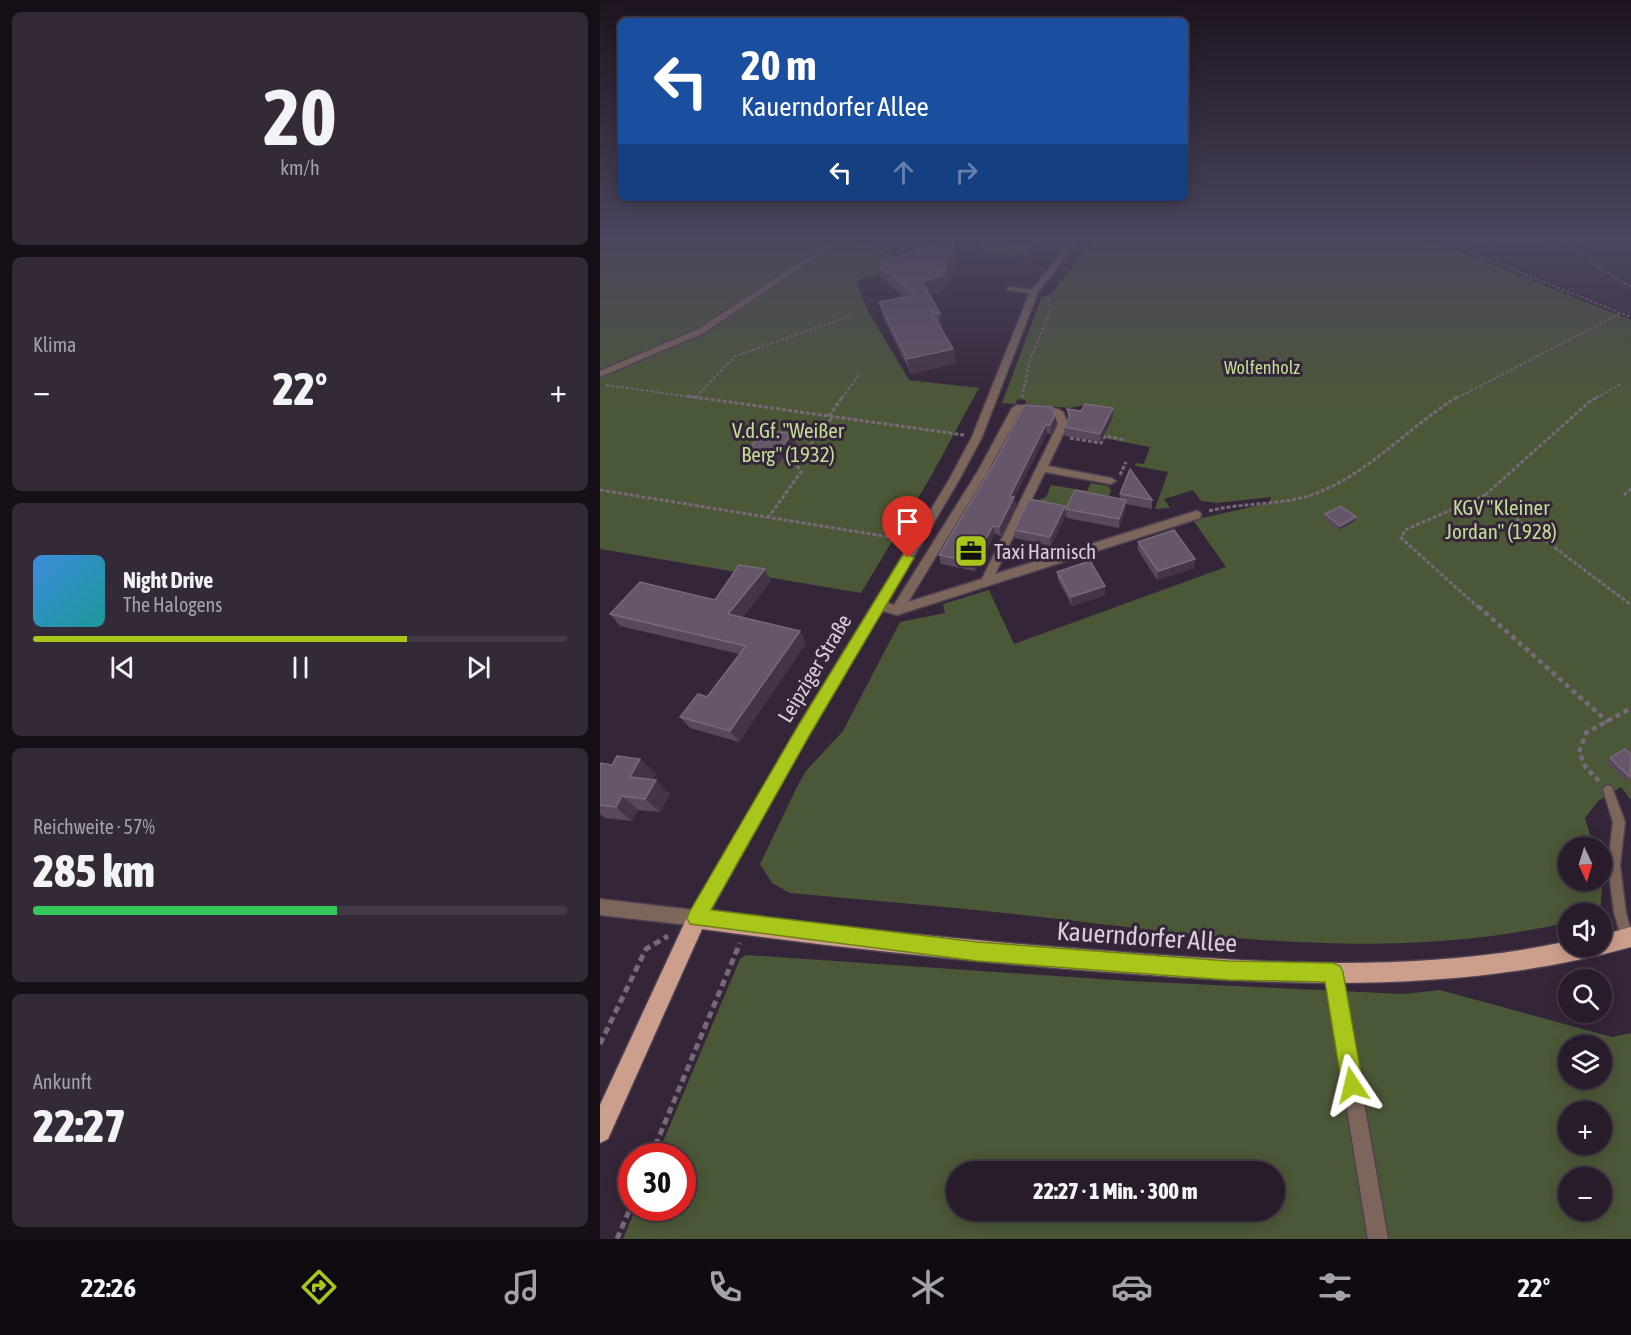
<!DOCTYPE html>
<html lang="de">
<meta charset="utf-8">
<style>
body{margin:0;font-family:"Asap Condensed",sans-serif;background:#342936;color:#f1f3f6;height:100vh;display:flex;flex-direction:column;font-size:22px;white-space:nowrap}
*{box-sizing:border-box;margin:0}
p{font-size:20px;color:#a5a1a8}
.icon{flex:none;width:33px;height:33px;fill:none;stroke:currentColor;stroke-width:2;stroke-linecap:round;stroke-linejoin:round}
.map{position:relative;flex:1;overflow:hidden}
.panel{display:flex;flex-direction:column;gap:12px;padding:12px;background:#160f17;width:600px}
.panel>*{flex:none}
.top-card{position:absolute;left:18px;top:18px;width:570px;height:183px;border-radius:9px;box-shadow:0 3px 15px #0003,0 0 0 2px #443a47;background:#1a4fa0;color:#fff;overflow:hidden}
.needle{width:39px;rotate:176deg}
.controls{position:absolute;left:958px;top:837px;display:grid;gap:12px}
.controls a{display:grid;place-items:center;width:54px;height:54px;border-radius:50%;background:#281c2a;box-shadow:0 3px 15px #0003,0 0 0 2px #443a47;font-size:30px}
.speed{position:absolute;left:18px;top:1143px;display:flex;gap:12px;font-size:30px;font-weight:700;text-align:center}
.speed>*{display:grid;place-content:center;width:78px;height:78px;border-radius:50%;background:#281c2a;box-shadow:0 3px 15px #0003,0 0 0 2px #443a47;line-height:1}
.speed .limit{border:9px solid #d22;background:#fff;color:#111}
.pin{position:absolute;display:grid;place-items:center;width:51px;height:51px;color:#fff;margin:-62px -26px;border-radius:50% 50% 50% 0;rotate:-45deg;box-shadow:0 0 6px #0007}
.pin .icon{rotate:45deg}
.me{position:absolute;width:66px;margin:-33px;rotate:350deg;stroke-linejoin:round;filter:drop-shadow(0 0 4px #0008)}
.turn{display:flex;align-items:center;gap:21px;height:126px;padding:0 24px;font-size:27px}
.turn .icon{width:78px;height:78px;stroke-width:2.5}
.turn b{display:block;font-size:42px;line-height:51px}
.lanes{display:flex;align-items:center;height:57px;padding:0 24px;background:#0003;justify-content:center;gap:30px;direction:ltr}
.lanes .off{opacity:.35}
.big{font-size:45px;font-weight:800;line-height:1.1}
.panel .widget{flex:1;display:flex;flex-direction:column;justify-content:center;gap:9px;min-width:0;padding:0 21px;border-radius:9px;background:#342936}
.panel .dial{align-items:center;gap:0}
.dial b{font-size:78px;line-height:1}
.song{display:flex;align-items:center;gap:18px}
.cover{width:72px;height:72px;border-radius:9px;background:linear-gradient(135deg,hsl(210 70% 55%),hsl(180 70% 35%))}
.played{height:6px;border-radius:3px;background:linear-gradient(90deg,#a9c71b 70%,#443a47 70%)}
.keys{display:flex;justify-content:space-around;direction:ltr}
.heat{display:flex;justify-content:space-between;align-items:center;font-size:33px;direction:ltr}
.charge{height:9px;border-radius:4px;background:linear-gradient(90deg,#34c759 57%,#443a47 0)}
.trip{position:absolute;left:346px;top:1161px;width:339px;height:60px;border-radius:30px;background:#281c2a;box-shadow:0 3px 15px #0003,0 0 0 2px #443a47;font-weight:800;line-height:60px;text-align:center}
.tab-bar{display:flex;height:96px;justify-content:space-around;align-items:center;background:#100b11;color:#a5a1a8}
.tab-bar .icon{width:42px;height:42px}
.tab-bar .on{color:#a9c71b}
.tab-bar b{font-size:27px;color:#f1f3f6}
main{display:flex;flex:1;min-height:0}
.map>svg:first-child{display:block}
.industrial{fill:#3a2e3c}
.green{fill:#4b5837;fill-rule:evenodd}
.lines{fill:none;stroke-linecap:round;stroke-linejoin:round}
.service-casing{stroke:#4f4052;stroke-width:3}
.minor-casing{stroke:#4f4052;stroke-width:3}
.tertiary-casing{stroke:#4f4052;stroke-width:3}
.primary-casing{stroke:#4f4052;stroke-width:3}
.path-far3{stroke:#776979;stroke-width:2;stroke-dasharray:3 2;stroke-linecap:butt}
.path-far2{stroke:#776979;stroke-width:3;stroke-dasharray:4 2;stroke-linecap:butt}
.path-far1{stroke:#776979;stroke-width:4.5;stroke-dasharray:5 4;stroke-linecap:butt}
.path{stroke:#776979;stroke-width:5;stroke-dasharray:7 4.5;stroke-linecap:butt}
.service{fill:#7c665c;fill-rule:evenodd}
.minor{fill:#7c665c;fill-rule:evenodd}
.tertiary{fill:#7c665c;fill-rule:evenodd}
.primary{fill:#cc9f8c;fill-rule:evenodd}
.wall{fill:#59485b}
.shaded-wall{fill:#453448}
.building{fill:#665669;stroke:#78697a;stroke-width:1.5}
.route{fill:#a9c71b;stroke:#6e8112;stroke-width:1.5}
.labels{text-anchor:middle;dominant-baseline:central;stroke-width:6;stroke-linejoin:round;paint-order:stroke}
.far-park-label{font-size:18px;fill:#c0de94;stroke:#352538}
.park-label{font-size:21px;fill:#c0de94;stroke:#352538}
.poi-label{font-size:21px;fill:#d8cdd9;stroke:#352538;text-anchor:start}
.street-label{font-size:21px;fill:#d8cdd9;stroke:#352538}
.near-street-label{font-size:26px;fill:#d8cdd9;stroke:#352538}
</style>
<main>
<section class="panel">
<div class="widget dial"><b>20</b><p>km/h</p></div>
<div class="widget"><p>Klima</p>
<div class="heat"><a>−</a><b class="big">22°</b><a>+</a></div>
</div>
<div class="widget">
<div class="song"><i class="cover"></i><div><b>Night Drive</b><p>The Halogens</p></div></div>
<div class="played"></div>
<div class="keys"><svg class="icon" aria-label="previous" viewBox="0 0 24 24"><path d="M18 5L8 12l10 7zM5 5v14"/></svg><svg class="icon" aria-label="pause" viewBox="0 0 24 24"><path d="M8 5v14M16 5v14"/></svg><svg class="icon" aria-label="next" viewBox="0 0 24 24"><path d="M6 5l10 7-10 7zM19 5v14"/></svg></div>
</div>
<div class="widget"><p>Reichweite · 57%</p><b class="big">285 km</b><div class="charge"></div></div>
<div class="widget"><p>Ankunft</p><b class="big">22:27</b></div>
</section>
<div class="map">
<svg width="1031" height="1239" viewBox="0 0 1031 1239">
<rect width="100%" height="100%" fill="#352538"/>
<path class="industrial" d="M841,237H1023L1031,247V314Z"/>
<path class="green" d="M0,237H252L309,263L256,281L268,311L309,380L379,388L330,478L261,593L0,549V379L6,375L0,374Z
M497,237H822L1031,320V800L1021,787L998,801L985,818L994,847L969,848V880H1002V871L1003,873L1000,913L969,914V922C794,963 615,937 440,917C357,907 273,901 190,893L172,883L160,864L197,787L206,771L243,731L300,622L345,613L343,604L389,590L414,644L626,567L593,520L669,503L671,497L617,503L601,501L593,490L564,499L570,508L555,509L568,472L535,466L536,463L544,464L550,447L503,438L512,417L485,405L470,408L426,404L425,400L418,399L415,404L402,403L442,296H449Z
M491,483L508,486L511,490L509,497L468,516L435,509L434,502L446,497L451,485L487,491Z
M146,955L530,981L804,994L840,990L1012,1037L1031,1033V1239H23L36,1208H82V1156H57L140,959ZM969,1046H1002V1078H969ZM969,1112H1002V1144H969ZM357,1172H675V1210H357ZM969,1178H1002V1210H969Z"/>
<g class="lines">
<defs>
<path id="service" d="M409,287L434,290L437,292L434,294L407,290V288Z
M1008,785L1012,787L1013,790L1025,822L1020,865L1026,913L1031,931V943L1027,945L1023,943L1014,913L1008,865L1013,822L1003,790L1004,787Z"/>
<path id="minor" d="M238,237H245L104,333L0,377V371L98,329Z
M417,405L458,409L463,412L468,424L448,466L511,478L516,481L511,484L445,472L395,574L596,511L600,512L601,515L600,518L297,615L276,609L274,606L276,603L280,601L294,605L378,471L412,408ZM420,411L454,414L458,424L382,579L308,602L388,471Z
M733,964L739,966L741,972L788,1239H768L725,972L727,966Z"/>
<path id="tertiary" d="M475,237H481L438,292L382,437L359,480L208,735L103,924L97,926L0,915V899L93,910L198,727L349,480L372,437L430,292Z"/>
<path id="primary" d="M97,908C233,927 370,941 508,951C661,963 818,974 969,941V946H1002V935L1031,927V947C856,996 674,985 495,971C364,961 233,947 102,929L8,1139L0,1143V1105L90,911Z"/>
</defs>
<use href="#service" class="service-casing"/>
<use href="#minor" class="minor-casing"/>
<use href="#tertiary" class="tertiary-casing"/>
<use href="#primary" class="primary-casing"/>
<path class="path-far3" d="M832,237L1031,317
M966,237V240L995,265L1031,287
M876,239L889,244L966,237
M6,385L98,398
M96,397L135,356L250,316
M422,397L430,360L450,311L448,295
M242,398L260,373
M857,398L1021,313
M996,398L1021,384"/>
<path class="path-far2" d="M87,396L364,435
M229,416L243,396
M470,438L501,443L505,436L526,440
M520,475L526,462
M0,490L302,539
M885,495L989,402L999,396
M1024,495L1031,489
M609,511C640,503 675,505 705,497C765,479 807,427 859,396
M168,518L201,472L196,464L232,418
M879,608L801,538L805,530L885,495L1031,605"/>
<path class="path-far1" d="M878,606L1008,722
M999,781L986,768L979,752L986,733L1031,708"/>
<path class="path" d="M0,1044L46,949L68,936
M51,1156L140,943
M17,1239L32,1204"/>
<use href="#service" class="service"/>
<use href="#minor" class="minor"/>
<use href="#tertiary" class="tertiary"/>
<use href="#primary" class="primary"/>
</g>
<path class="wall" d="M379,237H445L429,257L380,250Z
M887,237H905L897,241Z
M330,246L356,256L346,289L329,295L340,313L343,328L342,329L353,349L356,363L311,374L283,317L279,302L304,297L281,277L277,263Z
M513,408V417L501,442L465,436L464,427L468,419L467,409L481,411Z
M455,415L456,424L451,434L447,433L414,498L416,505L401,536L395,534L375,571L341,564L339,555L396,460Z
M196,443L178,464L151,460L147,451Z
M520,494L552,500V509L526,504V508L519,528L467,518L466,509L520,499Z
M465,506L466,515L451,546L415,538L414,530Z
M725,514L755,521L739,530L724,519Z
M538,542L594,568L557,580L538,550Z
M457,572L505,586V595L472,606L458,580Z
M171,581L142,618L206,643L139,742L90,728L80,717L107,697L139,654L20,626L10,614L115,600Z
M1010,758L1031,778L1026,781L1006,762Z
M40,759L56,774L52,779L70,794L60,812L38,810L32,821L5,818L0,814V763L12,765Z"/>
<path class="shaded-wall" d="M438,237H445L429,257L428,249Z
M898,237H905L897,241Z
M354,243L356,256L346,289L325,296L322,282Z
M340,313L343,328L341,330L338,315Z
M353,349L356,363L311,374L307,359Z
M513,408V417L501,442L500,434Z
M455,415L456,424L451,434L450,425Z
M446,424L447,433L414,498L416,505L401,536L399,527L410,496Z
M192,434L196,443L178,464L174,456Z
M526,500V508L519,528V519Z
M465,506L466,515L451,546L450,537Z
M756,517L755,521L739,530L740,526Z
M393,526L395,534L375,571L373,562Z
M595,559L594,568L557,580L558,571Z
M165,569L171,581L136,626L128,614Z
M505,586V595L472,606L471,597Z
M200,631L206,643L139,742L130,731Z
M40,759L56,774L46,791L30,777Z
M56,780L70,794L60,812L45,799Z
M22,796L38,810L32,821L16,807Z"/>
<path class="building" d="M330,237H346L354,243L343,275L322,282L340,313L338,315L329,308L353,349L307,359L279,302L315,295L277,263L330,246Z
M379,237H438L428,249L379,242Z
M485,404L513,408L500,434L464,427L470,416L467,409L481,411Z
M424,405L452,407L455,415L450,425L446,424L410,496L414,497L399,527L393,526L373,562L339,555L396,460Z
M165,430L192,434L174,456L147,451Z
M530,469L552,500L520,494Z
M475,490L526,500L519,519L466,509Z
M429,499L465,506L450,537L414,530Z
M741,506L756,517L740,526L725,514Z
M574,530L595,559L558,571L538,542Z
M490,561L505,586L471,597L457,572Z
M139,565L165,569L128,614L200,631L130,731L80,717L98,694L107,697L146,646L10,614L40,582L115,600Z
M1025,749L1031,754L1030,777L1010,758Z
M17,756L40,759L30,777L56,780L45,799L22,796L16,807L0,805V763L12,765Z"/>
<linearGradient id="sky" x2="0" y2="1"><stop stop-color="#1d141f"/><stop offset="0.58" stop-color="#4b465e"/><stop offset="1" stop-color="#4b465e" stop-opacity="0"/></linearGradient>
<rect width="1031" height="410" fill="url(#sky)"/>
<path class="route" d="M308,554L314,558L209,736L111,910L377,942L628,961L733,963L740,966L743,972L763,1085L760,1092L752,1095L745,1092L742,1085L725,982L628,980L377,961L90,924L87,918L90,911L198,726L303,555Z"/>
<defs>
<symbol id="office-square" viewBox="-11 -11 22 22"><rect x="-9" y="-9" width="18" height="18" rx="4" fill="#a9c71b" stroke="#352538"/><path d="M-6-3h4V-5.5h4V-3h4V5H-6ZM-1-4.5V-3h2v-1.5ZM-6 0V1H6V0Z" fill="#111"/></symbol>
</defs>
<g fill-rule="evenodd">
<use href="#office-square" x="352" y="532" width="38" height="38"/>
</g>
<g class="labels">
<g class="far-park-label">
<text x="662" y="367">Wolfenholz</text>
</g>
<g class="park-label">
<text x="188" y="430">V.d.Gf. "Weißer<tspan x="188" dy="24">Berg" (1932)</tspan></text>
<text x="901" y="507">KGV "Kleiner<tspan x="901" dy="24">Jordan" (1928)</tspan></text>
</g>
<g class="poi-label">
<text x="394" y="551">Taxi Harnisch</text>
</g>
<g class="street-label">
<text transform="translate(214 668) rotate(-59)">Leipziger Straße</text>
</g>
<g class="near-street-label">
<text transform="translate(547 937) rotate(4)">Kauerndorfer Allee</text>
</g>
</g>
</svg>
<div class="controls">
<a><svg class="needle" viewBox="-14 -14 28 28"><path d="M0-13l5 13h-10z" fill="#e53935"/><path d="M0 13l5-13h-10z" fill="#a5a1a8"/></svg></a>
<a><svg class="icon" aria-label="sound" viewBox="0 0 24 24"><path d="M4 9h4l5-4v14l-5-4H4zM17 9q2 3 0 6"/></svg></a>
<a><svg class="icon" aria-label="search" viewBox="0 0 24 24"><circle cx="10" cy="10" r="6"/><path d="M15 15l6 6"/></svg></a>
<a><svg class="icon" aria-label="layers" viewBox="0 0 24 24"><path d="M12 4l9 5-9 5-9-5zM3 14l9 5 9-5"/></svg></a>
<a>+</a>
<a>−</a>
</div>
<div class="speed"><div class="limit">30</div></div>
<div class="pin" style="left:308px;top:558px;background:#d93025"><svg class="icon" aria-label="arrive" viewBox="0 0 24 24"><path d="M6 21V4h12l-3 4 3 4H6"/></svg></div>
<svg class="me" style="left:752px;top:1085px" viewBox="-20 -20 40 40"><path d="M0-17L14 15 0 8-14 15z" fill="#a9c71b" stroke="#fff" stroke-width="4"/></svg>
<div class="trip">22:27 · 1 Min. · 300 m</div>
<div class="top-card">
<div class="turn"><svg class="icon" aria-label="left" viewBox="0 0 24 24"><path d="M17 20v-9H6M10 6l-5 5 5 5"/></svg><div><b>20 m</b>Kauerndorfer Allee</div></div>
<div class="lanes"><svg class="icon" aria-label="left" viewBox="0 0 24 24"><path d="M17 20v-9H6M10 6l-5 5 5 5"/></svg><svg class="icon off" aria-label="ahead" viewBox="0 0 24 24"><path d="M12 20V5M6 11l6-6 6 6"/></svg><svg class="icon off" aria-label="right" viewBox="0 0 24 24"><path d="M7 20v-9h11M14 6l5 5-5 5"/></svg></div>
</div>
</div>
</main>
<nav class="tab-bar">
<b>22:26</b>
<svg class="icon on" aria-label="directions" viewBox="0 0 24 24"><path d="M12 3l9 9-9 9-9-9zM9 14v-3h6M13 9l2 2-2 2"/></svg>
<svg class="icon" aria-label="music" viewBox="0 0 24 24"><path d="M9 18V5l10-2v13"/><circle cx="6" cy="18" r="3"/><circle cx="16" cy="16" r="3"/></svg>
<svg class="icon" aria-label="phone" viewBox="0 0 24 24"><path d="M5 4h4l2 5-3 2q2 4 5 5l2-3 5 2v4C11 20 4 13 5 4z"/></svg>
<svg class="icon" aria-label="climate" viewBox="0 0 24 24"><path d="M12 3v18M4 7l16 10M4 17L20 7"/></svg>
<svg class="icon" aria-label="car" viewBox="0 0 24 24"><path d="M5 17H2v-5l4-1 3-4h7l3 4 3 1v5h-3M9 17h6M6 11h13"/><circle cx="7" cy="17" r="2"/><circle cx="17" cy="17" r="2"/></svg>
<svg class="icon" aria-label="filters" viewBox="0 0 24 24"><path d="M4 7h16M4 17h16"/><circle cx="9" cy="7" r="2"/><circle cx="15" cy="17" r="2"/></svg>
<b>22°</b>
</nav>
